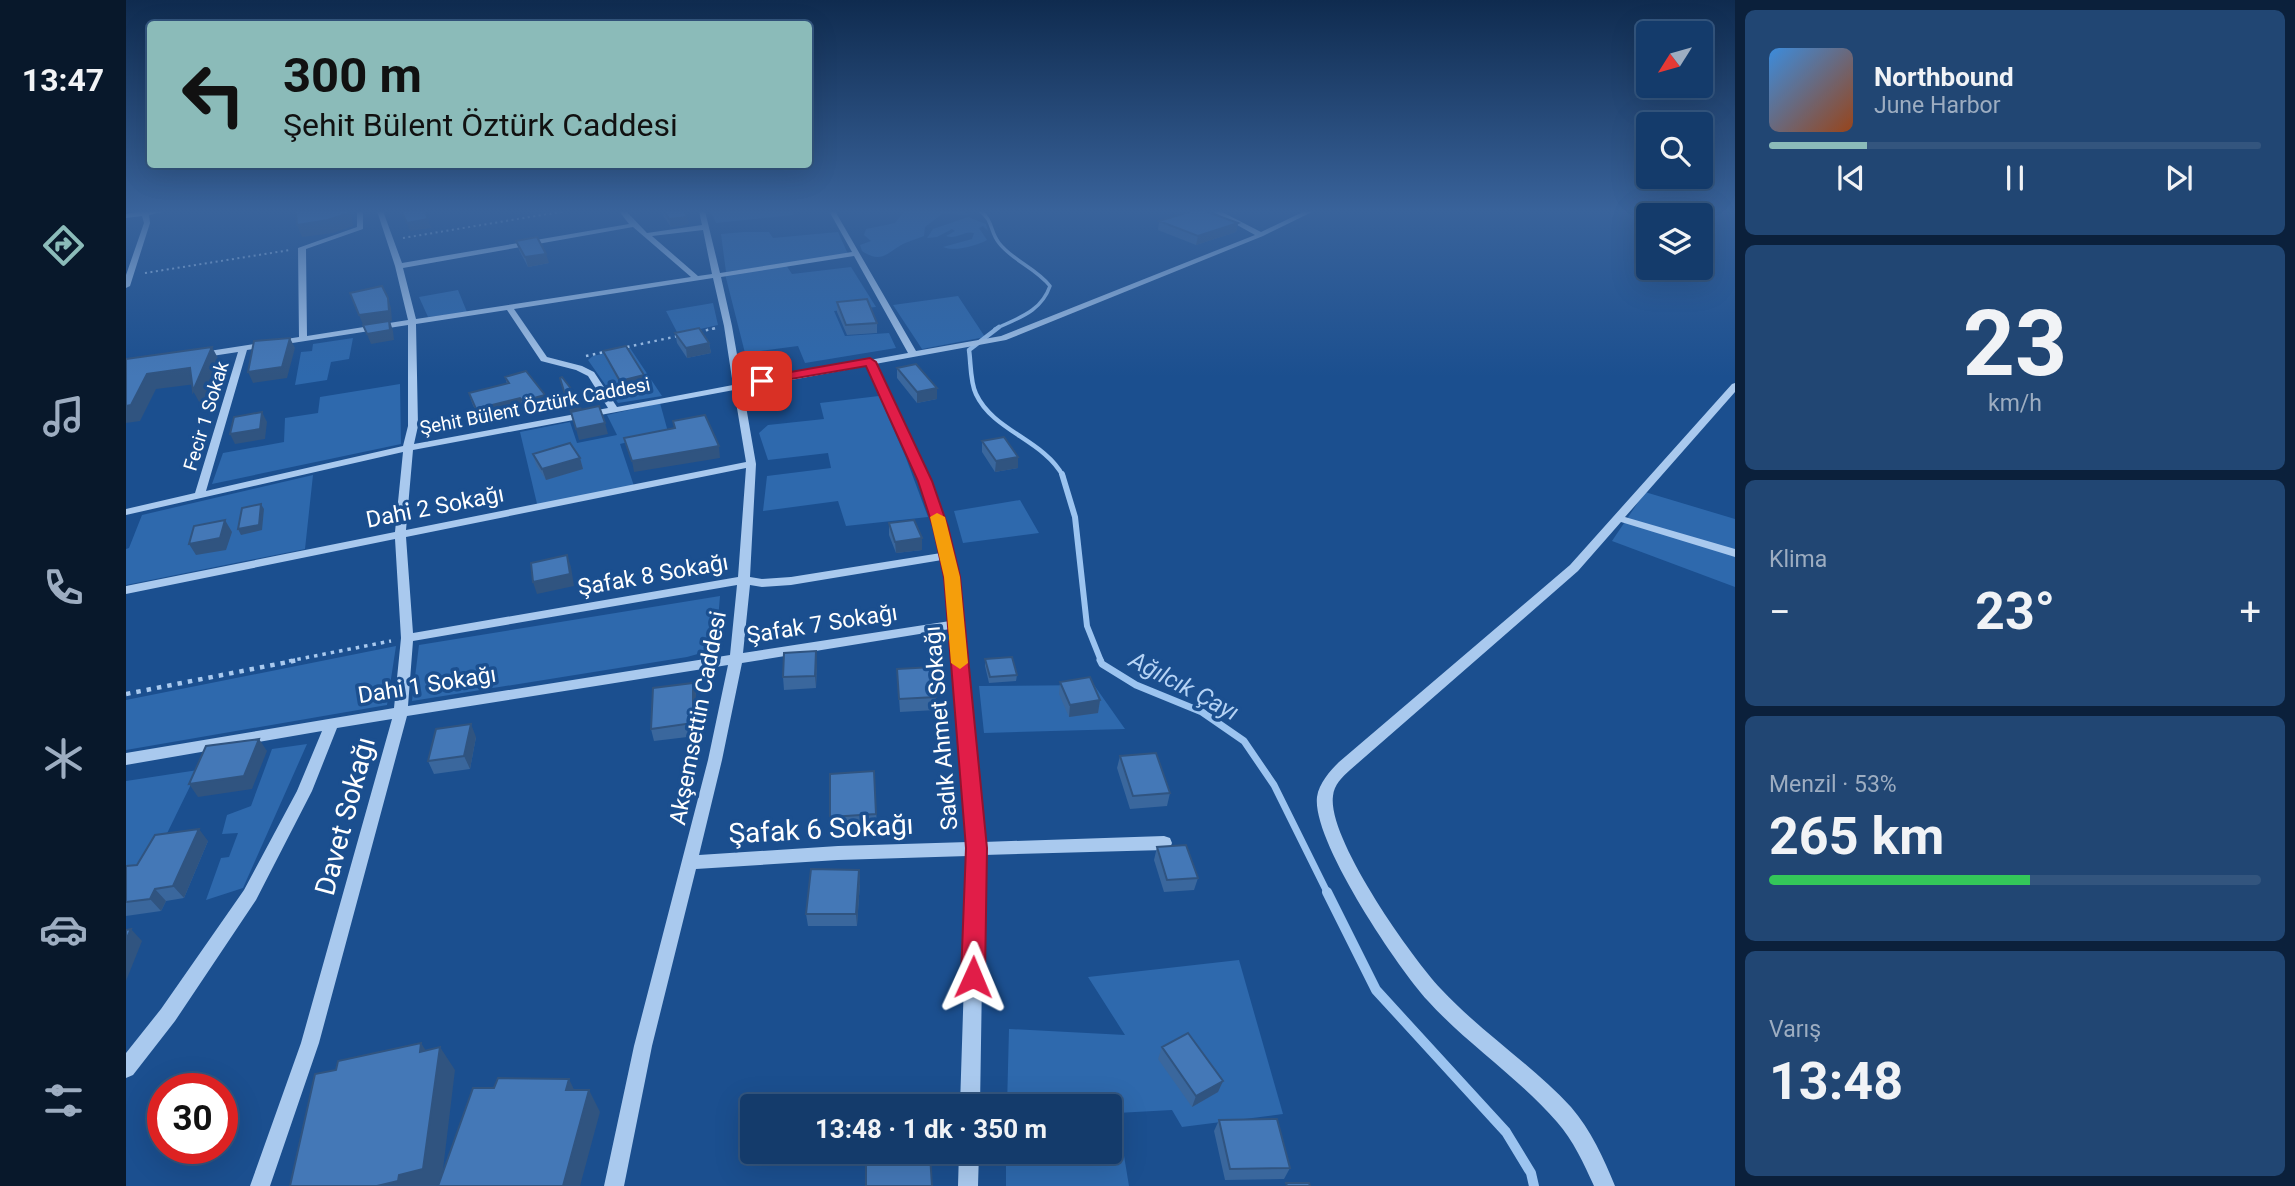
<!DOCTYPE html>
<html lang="tr">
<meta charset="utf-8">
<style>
body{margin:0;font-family:Roboto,sans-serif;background:#214673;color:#f1f3f6;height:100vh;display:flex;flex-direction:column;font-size:26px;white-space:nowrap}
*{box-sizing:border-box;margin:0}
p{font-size:23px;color:#9dadc1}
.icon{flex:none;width:38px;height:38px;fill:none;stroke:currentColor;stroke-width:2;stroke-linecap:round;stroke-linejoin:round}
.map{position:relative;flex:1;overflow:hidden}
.panel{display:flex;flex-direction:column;gap:10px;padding:10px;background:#0b203b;width:560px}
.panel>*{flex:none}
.banner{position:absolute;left:21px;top:21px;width:665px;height:147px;border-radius:7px;box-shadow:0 7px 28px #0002,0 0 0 2px #33557e;background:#8bbbb9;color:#111;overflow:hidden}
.needle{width:46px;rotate:233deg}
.tools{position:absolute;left:1510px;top:21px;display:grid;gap:14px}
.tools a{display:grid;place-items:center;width:77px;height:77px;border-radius:7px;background:#143b6b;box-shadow:0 7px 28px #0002,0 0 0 2px #33557e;font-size:35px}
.speed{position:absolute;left:21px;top:1073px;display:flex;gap:14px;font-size:35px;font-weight:700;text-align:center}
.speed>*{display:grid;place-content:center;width:91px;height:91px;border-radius:50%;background:#143b6b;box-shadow:0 7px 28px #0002,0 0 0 2px #33557e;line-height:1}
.speed .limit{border:10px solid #d22;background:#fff;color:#111}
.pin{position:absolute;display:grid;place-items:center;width:60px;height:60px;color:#fff;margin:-30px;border-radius:14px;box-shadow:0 4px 10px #0006}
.me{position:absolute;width:77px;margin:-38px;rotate:1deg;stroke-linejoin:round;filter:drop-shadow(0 0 5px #0008)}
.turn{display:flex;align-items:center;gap:24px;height:147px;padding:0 21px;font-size:32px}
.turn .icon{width:91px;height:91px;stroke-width:2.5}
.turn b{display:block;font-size:49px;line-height:60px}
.big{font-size:52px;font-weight:700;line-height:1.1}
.panel .tile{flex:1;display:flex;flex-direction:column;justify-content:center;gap:10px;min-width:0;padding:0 24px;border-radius:10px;background:#214673}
.panel .dial{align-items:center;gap:0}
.dial b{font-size:91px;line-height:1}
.song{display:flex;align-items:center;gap:21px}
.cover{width:84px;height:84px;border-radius:10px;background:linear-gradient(135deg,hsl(210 70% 55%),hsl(20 70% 35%))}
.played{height:7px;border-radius:4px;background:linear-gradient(90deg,#8bbbb9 20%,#33557e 20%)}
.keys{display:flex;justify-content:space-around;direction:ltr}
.heat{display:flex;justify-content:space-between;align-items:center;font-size:38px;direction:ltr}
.charge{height:10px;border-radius:5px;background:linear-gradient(90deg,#34c759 53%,#33557e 0)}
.trip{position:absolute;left:614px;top:1094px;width:382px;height:70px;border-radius:7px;background:#143b6b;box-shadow:0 7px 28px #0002,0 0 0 2px #33557e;font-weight:700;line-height:70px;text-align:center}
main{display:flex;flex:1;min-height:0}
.dock{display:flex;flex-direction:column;width:126px;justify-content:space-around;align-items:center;background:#08182b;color:#9dadc1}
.dock .icon{width:49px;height:49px}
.dock .active{color:#8bbbb9}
.dock b{font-size:32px;color:#f1f3f6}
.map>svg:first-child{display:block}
.green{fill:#2e69ad}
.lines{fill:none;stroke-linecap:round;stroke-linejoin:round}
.stream-far4{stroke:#9cc4f0;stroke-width:3.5}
.stream-far3{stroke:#9cc4f0;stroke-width:4.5}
.stream-far2{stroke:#9cc4f0;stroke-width:6}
.stream-far1{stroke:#9cc4f0;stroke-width:7}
.stream{stroke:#9cc4f0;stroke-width:10}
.path-far3{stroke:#a9c9ee;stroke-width:2;stroke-dasharray:2 3.5;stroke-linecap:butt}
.path-far2{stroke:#a9c9ee;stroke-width:2.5;stroke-dasharray:2.5 4.5;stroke-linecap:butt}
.path-far1{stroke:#a9c9ee;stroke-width:3.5;stroke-dasharray:3.5 5;stroke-linecap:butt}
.path{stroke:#a9c9ee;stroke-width:4.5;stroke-dasharray:4.5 6;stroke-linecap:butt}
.minor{fill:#a9c9ee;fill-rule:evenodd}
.wall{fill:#3a679d}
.shaded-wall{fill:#305480}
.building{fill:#4478b7;stroke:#305480;stroke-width:2}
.route{fill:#e11d48;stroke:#92132f;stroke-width:2}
.slow{fill:#f59e0b}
.labels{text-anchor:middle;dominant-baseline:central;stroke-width:7;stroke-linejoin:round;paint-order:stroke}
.far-street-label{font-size:19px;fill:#fff;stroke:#1b4f8f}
.street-label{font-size:23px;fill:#fff;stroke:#1b4f8f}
.water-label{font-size:24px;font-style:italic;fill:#b5d3f5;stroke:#1b4f8f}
.near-street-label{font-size:28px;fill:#fff;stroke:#1b4f8f}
</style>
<main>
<nav class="dock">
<b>13:47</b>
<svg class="icon active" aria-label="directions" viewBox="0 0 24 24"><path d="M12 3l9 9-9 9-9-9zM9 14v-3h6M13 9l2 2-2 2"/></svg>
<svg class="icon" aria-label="music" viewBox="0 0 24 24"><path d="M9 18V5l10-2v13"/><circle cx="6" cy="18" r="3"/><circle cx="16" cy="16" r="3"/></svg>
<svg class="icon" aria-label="phone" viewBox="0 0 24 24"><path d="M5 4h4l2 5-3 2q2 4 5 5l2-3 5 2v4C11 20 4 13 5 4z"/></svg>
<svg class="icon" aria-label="climate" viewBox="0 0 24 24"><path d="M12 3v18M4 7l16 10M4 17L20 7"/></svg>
<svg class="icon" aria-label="car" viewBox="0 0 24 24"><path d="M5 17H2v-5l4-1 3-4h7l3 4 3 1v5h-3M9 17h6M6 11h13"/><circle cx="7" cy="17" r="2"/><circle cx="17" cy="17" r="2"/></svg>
<svg class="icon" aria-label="filters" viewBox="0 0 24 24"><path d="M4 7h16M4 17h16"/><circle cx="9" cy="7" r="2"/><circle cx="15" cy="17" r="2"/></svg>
</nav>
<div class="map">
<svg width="1609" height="1186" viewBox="0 0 1609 1186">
<rect width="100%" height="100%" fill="#1b4f8f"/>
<path class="green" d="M666,211L667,215L590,223L585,212Z
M778,211H835L844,215L816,214L799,227L798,236C791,239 783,241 777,244C761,253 755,264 736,251L734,245L745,241L738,235L740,229L769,223Z
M842,217L860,224L862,231L857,226L853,228L861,240C850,246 828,252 817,247L846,239L848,233C838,230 831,240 820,236L829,231L826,229L811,237L801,238L807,229Z
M618,232H643L647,238L712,232L722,254L600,272L595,234Z
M660,265L666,274L725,267L750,307L708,311L719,336L763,333L770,348L679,363L672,346L619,353L599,274Z
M332,290L341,312L302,317L293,297Z
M832,296L859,337L796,349L767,305Z
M587,303L592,325L552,334L540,311Z
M227,338L223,359L205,362L201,380L169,385L175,352L186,351L187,344Z
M504,348L536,396L492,403L462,360L467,356Z
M274,384L275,444L86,484L97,453L158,442L159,418L192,413L194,397Z
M753,396L780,458L802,517L720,526L712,501L637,511L641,476L705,468L702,453L642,460L633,433L642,425L698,419L694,403Z
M534,403L542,432L494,444L509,489L412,508L394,432L444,422L451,443L491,435L481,415Z
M187,475L179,549L0,585V549L3,548L16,515Z
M1519,492L1609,519V587L1486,541Z
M894,500L913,533L837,543L828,511Z
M594,596L590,644L579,652L561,657L286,701L293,645Z
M270,646L261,705L0,750V700Z
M968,685L999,729L858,733L853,686Z
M181,744L117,888L80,900L95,858L103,857L112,833L96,834L101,815L125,806L146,749Z
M72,770L26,864L0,868V781Z
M1113,960L1157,1114L1056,1127L1046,1110L991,1113L1003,1186H880V1152H984V1106H881L883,1029L999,1035L962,977Z"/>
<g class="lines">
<path class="stream-far4" d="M854,211C867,220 864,232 873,243C887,261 910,268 924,286C915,312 892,318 869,329"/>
<path class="stream-far3" d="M873,327L843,350C845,363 844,382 850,394C867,431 918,440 937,476"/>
<path class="stream-far2" d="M936,474L949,517L961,626L975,661"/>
<path class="stream-far1" d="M974,660L976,664L1010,685L1076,712L1118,741L1148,785L1202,894"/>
<path class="stream" d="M1201,892L1250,990L1380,1132L1405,1173L1408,1186"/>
<path class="path-far3" d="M277,238L440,211
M19,273L164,250
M586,329L590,328"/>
<path class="path-far2" d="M573,332L590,328
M460,356L552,336"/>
<path class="path-far1" d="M163,661L265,641"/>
<path class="path" d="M0,694L172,660"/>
<path class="minor" d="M16,211H40L23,215L24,223L4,286L0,288V275L18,223L16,216L0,218V214Z
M231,211H237V229L180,249L181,336L282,320L269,266L251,211H257L276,263L503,224L493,211H500L521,233L576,225L573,211H579L594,273L726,252L703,211H709L790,351L875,336L1129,235L1086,211H1094L1135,232L1179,211H1188L1137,236L880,340L749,364C768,404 789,443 805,483C817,514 825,545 832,577L857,842L1038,836L1044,838L1046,843L1044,848L1038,850L858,855L854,1106H834L842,856L712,860L570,869L526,1046L498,1186H478L508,1046L582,760L602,665L281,716L193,1043L144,1186H124L175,1043L266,719L211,728L186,791L130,900L49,1021L7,1075L0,1078V1053L35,1009L118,890L171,791L196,731L0,765V753L268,708L275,638L269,539L0,594V586L269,532L277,452L0,515V509L69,493L112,352L73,358L70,357V353L173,337L172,248L231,227ZM507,227L565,277L290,319L277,268ZM577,230L586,274L572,276L526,236ZM728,256L782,353L616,383L606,326L595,277ZM587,278L598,326L607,385L491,407L468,372L456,366L421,357L388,309ZM381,310L415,361L450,370L462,376L482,408L288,444L292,426L290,324ZM282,325V426L277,446L80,491L121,350ZM741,366C769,427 801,487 815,553L665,577L636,579L624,577L630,464L617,389ZM608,390L620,462L280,530L287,450ZM620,468L612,577L287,633L280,537ZM816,560L820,577L824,621L617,653L624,585L636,587L665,585ZM611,585L604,655L282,706L287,641ZM824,629L842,842L712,846L573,855L596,760L616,663Z
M1609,383V392L1499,517L1609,549V557L1495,522L1452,571L1224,770C1216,777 1208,785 1207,796C1201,838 1285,957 1315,989C1355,1032 1405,1064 1445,1107C1465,1130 1478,1159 1489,1186H1468C1458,1164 1447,1140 1431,1122C1392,1077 1342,1045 1302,1001C1272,968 1186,841 1191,797C1193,783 1204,771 1213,762L1444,565L1606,384Z
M833,1152H853L852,1186H832Z"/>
</g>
<path class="wall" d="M534,211H558L563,224L545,227Z
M1033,221L1112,223L1110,232L1070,245L1032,230Z
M390,241L423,263L402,267L393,250Z
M711,302L751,323V333L721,335L711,312Z
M549,333L583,343L585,353L561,358L551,343Z
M477,351L518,375L519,380L495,386L479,356Z
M771,368L811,388V399L791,403L771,378Z
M379,377L422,406L400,412L398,409L354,420L346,403L343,393L381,384Z
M856,441L892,457V468L869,472L856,452Z
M407,454L454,458L457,469L420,480L410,465Z
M763,523L796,550L770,553L763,535Z
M859,659L891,675L890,681L863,683L859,666Z
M691,663L690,688L658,690L657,677Z
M771,669L810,697V710L774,712Z
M934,682L974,700L972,713L943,717L933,694Z
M567,683L570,695V736L528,741L525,729Z
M350,737L344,769L308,774L302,761Z
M994,756L1044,793L1041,806L1004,809L991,768Z
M748,771L751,827L706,830L704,817Z
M82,841L58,898L40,901L35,911L0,916V866L11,865Z
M1031,847L1072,878L1068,890L1038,892L1028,860Z
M733,870L734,882L731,926H682L680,914Z
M1036,1047L1097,1081L1092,1092L1066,1107L1032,1059Z
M1093,1120L1164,1168L1158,1179L1099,1180L1088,1131Z"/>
<path class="shaded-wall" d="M222,211H225L227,226L207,233L176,237L171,225Z
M561,217L563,224L545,227L543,219Z
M302,219L305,228L284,231L281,223Z
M1112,223L1110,232L1070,245L1072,236Z
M420,254L423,263L402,267L399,257Z
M262,298L265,308L266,321H264L267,331L268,340L245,344L233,315Z
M164,338L169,348L161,378L127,383L122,372Z
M583,343L585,353L561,358L560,348Z
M86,347L94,362L76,407L67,391L70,384L30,389L14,421L0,423V406L21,374Z
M518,375L519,380L495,386L494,381Z
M811,388V399L791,403V392Z
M419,395L422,406L400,412L397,401Z
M394,398L398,409L354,420L350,409Z
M453,399L456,410L444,412L441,401Z
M136,412L141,422L139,439L109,444L104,434Z
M479,423L482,434L453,440L450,429Z
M593,446L594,458L508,472L506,461Z
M892,457V468L869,472L870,461Z
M454,458L457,469L420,480L416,469Z
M135,504L138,509L136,530L115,535L112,529Z
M99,520L106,532L100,550L70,555L63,544Z
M796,538V550L770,553L769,542Z
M441,555L445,567L448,586L411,594L407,582Z
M690,651L691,663L690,688L689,676Z
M567,683L570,695V736L567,723Z
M974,700L972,713L943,717L944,705Z
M345,724L350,737L344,769L338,756Z
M133,739L141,751L126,789L72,797L63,784Z
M73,829L82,841L58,898L47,886Z
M733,870L734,882L731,926L730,914Z
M29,889L40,901L35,911L24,899Z
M5,929L16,941L0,981V940Z
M295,1043L310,1066L294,1052Z
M314,1047L329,1070L315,1186H251L273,1175Z
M443,1079L454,1102L440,1090Z
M1097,1081L1092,1092L1066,1107L1070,1096Z
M463,1090L474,1112L454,1186H437Z"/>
<path class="building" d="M170,211H222L223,213L202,220L171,225Z
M275,211H298L302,219L281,223Z
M538,211H558L561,217L543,219Z
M1066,211H1079L1112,223L1072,236L1033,221Z
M411,237L420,254L399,257L390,241Z
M256,286L262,298L263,311L233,315L224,293Z
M741,299L751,323L720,325L711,302Z
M263,321L264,330L241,334L237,325Z
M573,328L583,343L560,348L549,333Z
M164,338L156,367L122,372L128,341Z
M500,346L518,375L494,381L477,351Z
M86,347L67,391L64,368L21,374L5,405L0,406V359Z
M790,364L811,388L791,392L771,368Z
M400,371L419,395L397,401L394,398L350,409L343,393L383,383L379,377Z
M436,377L453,399L441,401L434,378Z
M473,406L479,423L450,429L445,412Z
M136,412L134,429L104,434L108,417Z
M579,415L593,446L506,461L498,438L549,428L547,421Z
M878,437L892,457L870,461L856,441Z
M444,443L454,458L416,469L407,454Z
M135,504L133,525L112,529L116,508Z
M99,520L94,538L63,544L68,526Z
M788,520L796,538L769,542L763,523Z
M441,555L444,574L407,582L405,563Z
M690,651L689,676L657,677L658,653Z
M886,657L891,675L864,677L859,659Z
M807,667L810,697L773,699L771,669Z
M964,677L974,700L944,705L934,682Z
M567,683V723L525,729L527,688Z
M345,724L338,756L302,761L310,729Z
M133,739L118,776L63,784L80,746Z
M1030,753L1044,793L1007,796L994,756Z
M748,771L750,814L704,817V774Z
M73,829L47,886L29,889L24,899L0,902V866L11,865L29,835Z
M1060,845L1072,878L1041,880L1031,847Z
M685,869L733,870L730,914H680Z
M5,929L0,940V930Z
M1062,1033L1097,1081L1070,1096L1036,1047Z
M295,1043L294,1052L314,1047L297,1169L273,1175L272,1181L251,1186H164L189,1074L210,1070L212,1061Z
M372,1078L443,1079L440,1090H463L437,1186H312L347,1088H368Z
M1151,1119L1164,1168L1104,1169L1093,1120Z
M804,1155L806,1186H740V1158Z
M1160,1183H1183L1184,1186H1161Z"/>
<linearGradient id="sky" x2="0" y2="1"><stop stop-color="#0f2b4f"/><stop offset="0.56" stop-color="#39639b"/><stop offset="1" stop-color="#39639b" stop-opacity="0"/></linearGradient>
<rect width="1609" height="377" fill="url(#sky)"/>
<path class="route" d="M744,358L750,362L806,481L822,527L834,577L861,848L859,977L855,985L847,988L839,985L835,977L840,848L818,577L807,527L792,481L740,366L636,384L630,381L636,377Z"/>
<path class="slow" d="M811,513L819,517L834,577L842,663L834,669L825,663L818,577L804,517Z"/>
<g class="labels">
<g class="far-street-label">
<text transform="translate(409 406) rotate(-11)">Şehit Bülent Öztürk Caddesi</text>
<text transform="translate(80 416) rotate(-73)">Fecir 1 Sokak</text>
</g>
<g class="street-label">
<text transform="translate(309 507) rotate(-11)">Dahi 2 Sokağı</text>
<text transform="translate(527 575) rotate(-10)">Şafak 8 Sokağı</text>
<text transform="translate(696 624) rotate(-9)">Şafak 7 Sokağı</text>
<text transform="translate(301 685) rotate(-9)">Dahi 1 Sokağı</text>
<text transform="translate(572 718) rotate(-79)">Akşemsettin Caddesi</text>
<text transform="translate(815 728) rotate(-95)">Sadık Ahmet Sokağı</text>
</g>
<g class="water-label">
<text transform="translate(1058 686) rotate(28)">Ağılcık Çayı</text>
</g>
<g class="near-street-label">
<text transform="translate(219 816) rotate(-75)">Davet Sokağı</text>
<text transform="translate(695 829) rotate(-3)">Şafak 6 Sokağı</text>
</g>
</g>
</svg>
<div class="tools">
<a><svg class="needle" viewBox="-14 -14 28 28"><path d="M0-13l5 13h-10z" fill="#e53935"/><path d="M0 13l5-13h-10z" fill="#9dadc1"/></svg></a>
<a><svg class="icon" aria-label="search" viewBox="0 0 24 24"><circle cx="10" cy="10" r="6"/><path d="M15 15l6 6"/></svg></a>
<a><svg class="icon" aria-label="layers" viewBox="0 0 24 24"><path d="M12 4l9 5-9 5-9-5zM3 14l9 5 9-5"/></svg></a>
</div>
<div class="speed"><div class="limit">30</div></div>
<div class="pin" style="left:636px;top:381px;background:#d93025"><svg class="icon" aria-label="arrive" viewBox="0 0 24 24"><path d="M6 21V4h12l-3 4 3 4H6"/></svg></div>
<svg class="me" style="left:847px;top:977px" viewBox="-20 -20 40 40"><path d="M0-17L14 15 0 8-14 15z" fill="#e11d48" stroke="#fff" stroke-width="4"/></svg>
<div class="trip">13:48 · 1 dk · 350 m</div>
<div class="banner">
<div class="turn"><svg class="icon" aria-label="left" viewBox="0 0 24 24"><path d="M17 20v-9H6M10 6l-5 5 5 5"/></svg><div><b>300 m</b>Şehit Bülent Öztürk Caddesi</div></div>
</div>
</div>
<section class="panel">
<div class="tile">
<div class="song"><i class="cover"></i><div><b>Northbound</b><p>June Harbor</p></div></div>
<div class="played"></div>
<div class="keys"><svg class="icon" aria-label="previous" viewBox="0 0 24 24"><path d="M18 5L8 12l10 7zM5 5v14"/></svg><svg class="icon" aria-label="pause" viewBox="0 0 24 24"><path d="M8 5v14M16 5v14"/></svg><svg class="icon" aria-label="next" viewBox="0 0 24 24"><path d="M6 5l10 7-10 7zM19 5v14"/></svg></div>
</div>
<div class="tile dial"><b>23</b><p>km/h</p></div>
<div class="tile"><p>Klima</p>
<div class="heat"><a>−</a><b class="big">23°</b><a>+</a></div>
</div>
<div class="tile"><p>Menzil · 53%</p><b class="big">265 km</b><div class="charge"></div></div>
<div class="tile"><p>Varış</p><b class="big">13:48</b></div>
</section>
</main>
